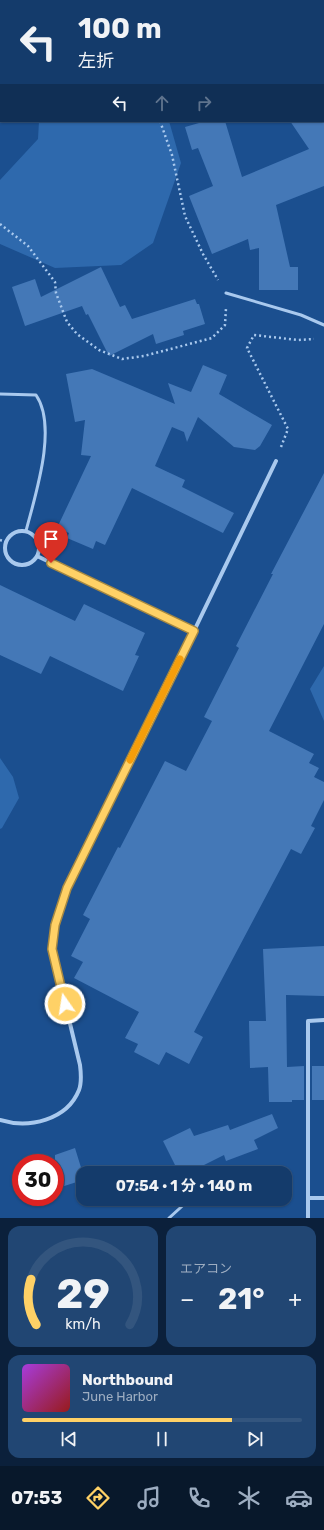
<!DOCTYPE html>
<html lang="ja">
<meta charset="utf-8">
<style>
body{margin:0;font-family:Rubik,"Noto Sans JP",sans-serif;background:#214673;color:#f1f3f6;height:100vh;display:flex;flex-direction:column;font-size:15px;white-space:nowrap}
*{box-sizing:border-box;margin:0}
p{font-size:13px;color:#9dadc1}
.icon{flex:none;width:22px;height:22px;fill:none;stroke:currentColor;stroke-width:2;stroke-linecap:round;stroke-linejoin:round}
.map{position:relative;height:1218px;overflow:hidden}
.drawer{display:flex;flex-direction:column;gap:8px;padding:8px;background:#0b203b;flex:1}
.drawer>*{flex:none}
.guide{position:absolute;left:0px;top:0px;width:324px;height:122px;box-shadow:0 1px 3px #0004,0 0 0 1px #33557e;background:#143b6b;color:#f1f3f6;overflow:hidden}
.speed{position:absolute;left:12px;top:1154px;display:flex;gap:8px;font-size:20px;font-weight:700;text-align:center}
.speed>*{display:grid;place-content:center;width:52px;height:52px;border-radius:50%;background:#143b6b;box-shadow:0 1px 3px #0004,0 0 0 1px #33557e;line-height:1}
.speed .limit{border:6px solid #d22;background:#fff;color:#111}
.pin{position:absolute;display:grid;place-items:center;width:34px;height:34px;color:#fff;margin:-41px -17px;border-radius:50% 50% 50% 0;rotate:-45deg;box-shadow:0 0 4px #0007}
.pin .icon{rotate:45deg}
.me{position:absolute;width:44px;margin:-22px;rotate:347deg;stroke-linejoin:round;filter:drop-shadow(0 0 3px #0008)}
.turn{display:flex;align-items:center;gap:14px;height:84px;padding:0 12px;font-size:18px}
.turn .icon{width:52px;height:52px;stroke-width:2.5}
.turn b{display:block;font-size:28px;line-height:34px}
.lanes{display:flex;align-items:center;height:38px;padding:0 12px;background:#0003;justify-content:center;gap:20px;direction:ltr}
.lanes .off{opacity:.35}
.big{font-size:30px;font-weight:700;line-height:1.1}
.drawer .card{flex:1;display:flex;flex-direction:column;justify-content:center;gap:6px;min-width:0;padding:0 14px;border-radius:12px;background:#214673}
.drawer .dial{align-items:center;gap:0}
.dial svg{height:104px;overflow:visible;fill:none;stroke:#33557e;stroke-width:7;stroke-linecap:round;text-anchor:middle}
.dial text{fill:#f1f3f6;stroke:none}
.song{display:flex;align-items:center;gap:12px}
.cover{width:48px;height:48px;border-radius:6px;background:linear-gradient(135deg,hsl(280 70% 55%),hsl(0 70% 35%))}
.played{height:4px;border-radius:2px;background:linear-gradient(90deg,#ffd166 75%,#33557e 75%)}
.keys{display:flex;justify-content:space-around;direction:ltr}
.heat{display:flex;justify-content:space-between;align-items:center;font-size:22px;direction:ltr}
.drawer .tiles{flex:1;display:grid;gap:8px;grid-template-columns:1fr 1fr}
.card:last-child{grid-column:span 2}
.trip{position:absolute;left:76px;top:1166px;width:216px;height:40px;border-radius:12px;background:#143b6b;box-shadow:0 1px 3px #0004,0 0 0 1px #33557e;font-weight:700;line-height:40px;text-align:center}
.tab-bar{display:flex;height:64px;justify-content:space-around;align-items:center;background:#08182b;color:#9dadc1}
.tab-bar .icon{width:28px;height:28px}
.tab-bar .current{color:#ffd166}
.tab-bar b{font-size:18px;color:#f1f3f6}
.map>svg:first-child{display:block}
.green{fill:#2e69ad}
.building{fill:#4478b7}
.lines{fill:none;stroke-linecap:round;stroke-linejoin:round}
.path{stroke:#a9c9ee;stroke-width:2.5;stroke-dasharray:2 3;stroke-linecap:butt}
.lane{stroke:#a9c9ee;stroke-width:3}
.street{stroke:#a9c9ee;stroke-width:4}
.route-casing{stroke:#a68842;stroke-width:10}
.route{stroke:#ffd166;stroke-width:7}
.slow{stroke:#f59e0b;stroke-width:7}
</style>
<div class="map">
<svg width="324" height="1218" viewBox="0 0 324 1218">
<rect width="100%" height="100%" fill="#1b4f8f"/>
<path class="green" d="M39,121H169L181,163L153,243L121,265L55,268L0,244V180L38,139Z
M324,666V721L310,689Z
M0,758L13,777L19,798L2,828L0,829Z"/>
<path class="building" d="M324,111V186L276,205L290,267H298V290H259V248L250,250L248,239L212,254L189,196L213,186L198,148L192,150L185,127L206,121H225L242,177L309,149L290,121H323Z
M101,267L120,307L125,305L132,319L195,299L197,304H199L205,324L183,331L184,335L156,344L153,334L109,356L88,314L86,315L82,306L25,326L12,287L35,279L41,297Z
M203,365L227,375L219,394L272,425L260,446L255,450L234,447L198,417L187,442L184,432L172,427L155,466L185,480L182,487L234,513L223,533L132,488L105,545L96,541L93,549L67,538L69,533L57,528L91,456L81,455L85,420L75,422L66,374L92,369L175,404L168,383L191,392Z
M324,473V624L269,731L314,754L309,763L319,768L314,777L324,782V800L311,826L315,828L301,854L291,849L194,1032L203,1037L189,1064L166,1052L159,1065L134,1052L138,1044L125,1038L139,1012L74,978L83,962L71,956L90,919L83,915L118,847L120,848L165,761L186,771L212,721L204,717L239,648L236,646L273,574H271Z
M0,585L75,621L84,604L145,633L135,655L139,656L123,691L50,656L41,674L0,655Z
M324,946V996L286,995L287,1067L304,1066V1100H292V1102H269L268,1067L250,1068L249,1021H266L263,949Z
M312,1066H324V1100H312Z
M272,1114L278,1128L254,1140L258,1149L226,1161L224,1155L188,1173H179L163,1141L190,1128L194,1136L228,1125L230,1130Z
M75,1148L83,1174V1180L55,1189V1155Z"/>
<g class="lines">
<path class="path" d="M116,0L117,1
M160,121L172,155L185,216L203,254L218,280
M0,224L28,246L55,282L56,293L67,322L77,334L99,350L122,359L144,356L212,338L225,325L226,308
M281,447L288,429L247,348L254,335L298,340L314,339
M0,540L5,542"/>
<path class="lane" d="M226,293L301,315L324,325
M0,394L36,395C58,427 35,496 26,531
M218,1173L222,1170
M169,1218L190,1199"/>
<path class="street" d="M241,0L242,1
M323,82L324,83
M5 548a17 17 0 1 1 34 0a17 17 0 1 1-34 0Z
M37,556L194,631L276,461
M0,1120C29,1129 67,1120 79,1090C82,1082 81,1073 80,1065L52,949L55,925L67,888L194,631
M308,1198H324
M308,1218V1021L324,1020"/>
</g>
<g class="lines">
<defs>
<path id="route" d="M51,563L194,631L67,888L55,925L52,949L65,1004"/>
</defs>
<use href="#route" class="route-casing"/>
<use href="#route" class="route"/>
<path class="slow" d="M130,760L180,659"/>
</g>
</svg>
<div class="speed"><div class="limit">30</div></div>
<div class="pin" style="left:51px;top:563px;background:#d93025"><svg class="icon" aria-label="arrive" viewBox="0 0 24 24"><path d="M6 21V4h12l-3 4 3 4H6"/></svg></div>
<svg class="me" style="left:65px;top:1004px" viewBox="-20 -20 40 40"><circle r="17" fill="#ffd166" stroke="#fff" stroke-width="3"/><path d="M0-11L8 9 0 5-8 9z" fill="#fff"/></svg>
<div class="trip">07:54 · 1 分 · 140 m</div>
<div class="guide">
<div class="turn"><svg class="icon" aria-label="left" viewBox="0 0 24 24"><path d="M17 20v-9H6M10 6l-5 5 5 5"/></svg><div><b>100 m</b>左折</div></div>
<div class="lanes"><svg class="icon" aria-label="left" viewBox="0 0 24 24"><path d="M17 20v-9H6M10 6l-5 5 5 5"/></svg><svg class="icon off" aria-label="ahead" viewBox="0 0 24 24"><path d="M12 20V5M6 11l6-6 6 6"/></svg><svg class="icon off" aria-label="right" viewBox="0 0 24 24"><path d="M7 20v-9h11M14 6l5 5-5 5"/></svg></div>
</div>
</div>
<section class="drawer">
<div class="tiles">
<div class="card dial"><svg viewBox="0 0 100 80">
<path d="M14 69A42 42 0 1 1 86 69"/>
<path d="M14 69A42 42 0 0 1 10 34" stroke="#ffd166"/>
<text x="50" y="56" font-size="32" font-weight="700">29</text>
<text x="50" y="72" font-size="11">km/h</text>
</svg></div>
<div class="card"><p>エアコン</p>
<div class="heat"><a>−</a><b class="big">21°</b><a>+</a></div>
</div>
<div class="card">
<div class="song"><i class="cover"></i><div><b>Northbound</b><p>June Harbor</p></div></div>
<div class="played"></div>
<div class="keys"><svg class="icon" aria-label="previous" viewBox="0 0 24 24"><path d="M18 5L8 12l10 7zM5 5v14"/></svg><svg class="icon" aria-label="pause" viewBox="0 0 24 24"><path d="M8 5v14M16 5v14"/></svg><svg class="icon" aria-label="next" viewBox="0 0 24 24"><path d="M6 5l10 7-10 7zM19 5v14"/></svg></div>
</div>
</div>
</section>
<nav class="tab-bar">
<b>07:53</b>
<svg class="icon current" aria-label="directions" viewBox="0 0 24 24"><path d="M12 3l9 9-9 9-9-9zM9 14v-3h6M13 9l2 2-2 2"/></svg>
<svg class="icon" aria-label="music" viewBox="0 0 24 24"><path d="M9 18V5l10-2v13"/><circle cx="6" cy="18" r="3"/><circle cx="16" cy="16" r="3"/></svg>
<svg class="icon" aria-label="phone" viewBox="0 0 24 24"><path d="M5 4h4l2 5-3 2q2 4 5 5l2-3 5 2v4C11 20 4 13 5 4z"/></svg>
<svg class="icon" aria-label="climate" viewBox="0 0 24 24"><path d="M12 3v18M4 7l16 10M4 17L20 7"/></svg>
<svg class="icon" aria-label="car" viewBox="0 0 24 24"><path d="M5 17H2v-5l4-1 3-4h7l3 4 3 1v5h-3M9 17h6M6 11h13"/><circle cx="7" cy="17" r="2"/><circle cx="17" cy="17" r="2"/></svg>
</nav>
